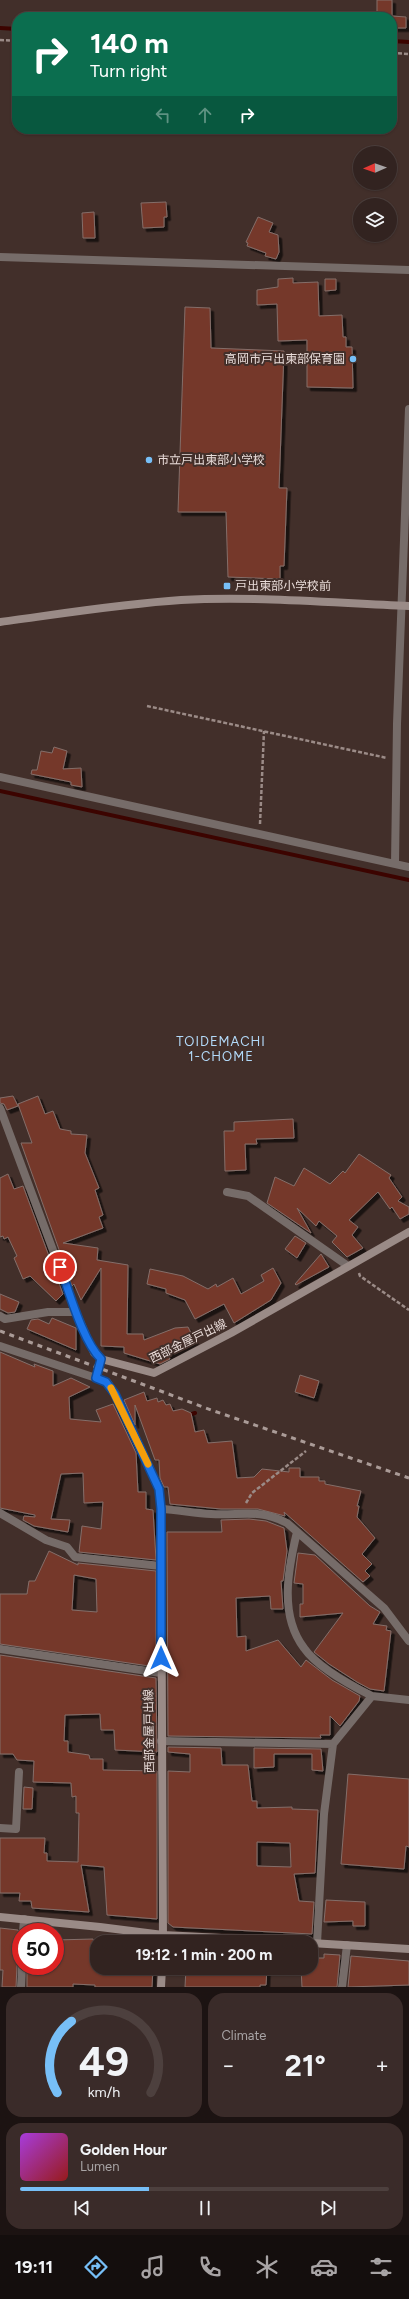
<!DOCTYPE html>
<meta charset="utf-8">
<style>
body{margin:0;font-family:Figtree,"Noto Sans JP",sans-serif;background:#3a2b29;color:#f1f3f6;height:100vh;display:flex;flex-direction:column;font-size:15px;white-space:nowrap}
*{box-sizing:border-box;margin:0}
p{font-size:13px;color:#a8a4a5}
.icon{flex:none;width:22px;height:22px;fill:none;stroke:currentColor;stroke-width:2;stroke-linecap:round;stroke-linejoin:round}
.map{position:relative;height:1987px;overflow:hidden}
.panel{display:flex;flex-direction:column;gap:6px;padding:6px;background:#1c1312;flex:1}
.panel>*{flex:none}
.guide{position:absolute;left:12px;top:12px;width:385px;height:122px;border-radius:16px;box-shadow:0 1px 3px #0004,0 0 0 1px #4d403e;background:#0b6e4f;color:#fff;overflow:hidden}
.needle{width:26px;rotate:268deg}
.tools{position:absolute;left:353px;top:146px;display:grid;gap:8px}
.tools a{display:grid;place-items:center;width:44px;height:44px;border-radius:50%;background:#322320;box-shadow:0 1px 3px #0004,0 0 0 1px #4d403e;font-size:20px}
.speed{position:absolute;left:12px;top:1923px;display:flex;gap:8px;font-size:20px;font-weight:700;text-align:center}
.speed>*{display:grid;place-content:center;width:52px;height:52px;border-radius:50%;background:#322320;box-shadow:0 1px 3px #0004,0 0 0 1px #4d403e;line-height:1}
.speed .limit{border:6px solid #d22;background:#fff;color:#111}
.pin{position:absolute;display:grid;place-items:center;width:34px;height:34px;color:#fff;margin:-17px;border:2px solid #fff;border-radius:50%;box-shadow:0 1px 4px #0007}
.me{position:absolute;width:44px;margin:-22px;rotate:0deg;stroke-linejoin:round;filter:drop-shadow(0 0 3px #0008)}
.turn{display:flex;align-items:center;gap:14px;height:84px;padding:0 12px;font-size:18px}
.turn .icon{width:52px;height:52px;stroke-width:2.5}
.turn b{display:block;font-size:28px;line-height:34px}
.lanes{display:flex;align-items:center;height:38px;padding:0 12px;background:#0003;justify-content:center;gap:20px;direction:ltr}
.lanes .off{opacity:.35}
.big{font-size:30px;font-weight:700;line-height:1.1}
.panel .tile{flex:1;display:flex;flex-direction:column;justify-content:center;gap:6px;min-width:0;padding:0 14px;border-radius:16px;background:#3a2b29}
.panel .dial{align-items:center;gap:0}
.dial svg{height:104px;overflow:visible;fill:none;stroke:#4d403e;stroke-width:7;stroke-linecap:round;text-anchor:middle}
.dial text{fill:#f1f3f6;stroke:none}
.song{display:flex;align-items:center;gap:12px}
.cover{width:48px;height:48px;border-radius:6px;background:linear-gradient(135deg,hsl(280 70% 55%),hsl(0 70% 35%))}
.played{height:4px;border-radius:2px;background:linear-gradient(90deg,#77bff7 35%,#4d403e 35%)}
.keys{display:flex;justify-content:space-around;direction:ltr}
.heat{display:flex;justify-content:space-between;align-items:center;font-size:22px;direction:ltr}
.panel .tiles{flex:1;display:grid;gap:6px;grid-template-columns:1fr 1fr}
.tile:last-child{grid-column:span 2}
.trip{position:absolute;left:90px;top:1935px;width:228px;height:40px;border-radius:16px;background:#322320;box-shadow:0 1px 3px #0004,0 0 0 1px #4d403e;font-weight:700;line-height:40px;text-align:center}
.tabs{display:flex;height:64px;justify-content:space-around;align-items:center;background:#140e0d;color:#a8a4a5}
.tabs .icon{width:28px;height:28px}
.tabs .selected{color:#77bff7}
.tabs b{font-size:18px;color:#f1f3f6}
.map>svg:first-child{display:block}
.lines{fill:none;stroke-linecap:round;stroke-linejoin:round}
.stream{stroke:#3c0400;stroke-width:4}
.building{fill:#74382b;stroke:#846e69;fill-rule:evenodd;filter:url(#shadow)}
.path{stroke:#9b8b87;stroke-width:2.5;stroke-dasharray:4 2;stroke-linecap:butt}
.street{stroke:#766c69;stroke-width:8}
.secondary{stroke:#9a8b87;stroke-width:8}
.rail{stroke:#aa9b97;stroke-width:3;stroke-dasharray:5 5;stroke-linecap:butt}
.route-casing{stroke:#114b97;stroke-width:10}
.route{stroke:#1a73e8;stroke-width:7}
.slow{stroke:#f59e0b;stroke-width:7}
.poi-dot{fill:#77bff7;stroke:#422f2a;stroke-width:1.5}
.labels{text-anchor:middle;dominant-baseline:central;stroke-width:4;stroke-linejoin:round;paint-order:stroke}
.poi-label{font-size:12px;fill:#e9dcd9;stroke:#422f2a;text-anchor:start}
.street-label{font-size:12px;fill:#e9dcd9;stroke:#422f2a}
.neighbourhood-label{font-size:13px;letter-spacing:1px;fill:#b2d9f8;stroke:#422f2a}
</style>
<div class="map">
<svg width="409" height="1987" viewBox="0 0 409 1987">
<defs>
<filter id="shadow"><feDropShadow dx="3.5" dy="3.5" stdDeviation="0" flood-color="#0009"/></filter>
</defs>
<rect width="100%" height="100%" fill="#422f2a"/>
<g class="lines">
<path class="stream" d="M0,28L17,29
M392,41L409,42
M0,791L409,880
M186,1416L195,1413"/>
</g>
<path class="building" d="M377,0H392V16L406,17V28H392V17H377Z
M166,202L167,217H164V227L143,228L141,203Z
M94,212L95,238H83L82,213Z
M258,217L273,223L269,232L278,235L279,252L276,259L265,256L266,253L247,246L248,243L246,242Z
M293,278V283L318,282L319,316L342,315L343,337H346V347H352L353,388L307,387V340L278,341L277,304L257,305V290L278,287V279Z
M325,279H336V290L325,291Z
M185,307L210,308L211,348L284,351L279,488H287L284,566H280V579L228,577L226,512H178Z
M54,747L67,751L63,769L81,768L82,787L71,785V782L31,774L32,770H37L41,751L52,753Z
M13,1096L18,1106L7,1110L4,1104L0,1103V1098Z
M38,1096L45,1114L53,1111L60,1129L71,1131V1134L87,1135L85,1153L99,1188L95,1190L103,1215L99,1217L103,1228L63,1243L98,1248L97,1260L128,1265L127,1334H143L144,1340L175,1328L188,1327L195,1341L168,1356L170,1359L160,1364L124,1353V1347L101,1346V1268L81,1300L74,1284L72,1286L21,1143H32L18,1104Z
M293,1119L294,1138L256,1139L257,1144H245L246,1170L225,1171L224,1131H234V1122Z
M359,1154L391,1175L389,1178L402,1197L398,1201L409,1207V1214L400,1219L392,1207L390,1209L378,1192L349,1220L358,1227L352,1235L363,1248L347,1257L332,1242L337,1236L319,1221L316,1226L297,1208L311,1233L267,1203L275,1177L294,1186L304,1168L330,1184L343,1171L345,1173Z
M8,1174L14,1189L23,1186L63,1294L56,1301L30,1276L23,1279L14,1258L17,1256L8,1237L4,1239L3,1236L0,1237V1178Z
M295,1236L306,1243L297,1258L285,1249Z
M321,1254L329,1267L296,1285L295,1284Z
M273,1268L281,1283L271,1300L234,1323L224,1304L195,1319L185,1300L166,1293V1289L147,1284L150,1269L183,1276L208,1289L216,1284L217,1287L233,1278L241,1294L264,1281L261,1275Z
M0,1294L19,1302L15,1312L8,1313L0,1309Z
M52,1318L76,1328V1350L27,1329L31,1320L38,1319L49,1324Z
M0,1352L35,1367L34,1364L53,1371V1386L71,1378L90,1387L69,1397L70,1419L101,1422L96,1410L113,1404L136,1453L138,1492H146V1509L153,1510L156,1560L79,1552L82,1526L101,1529L103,1502L84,1503L83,1473L61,1474L51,1519L70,1520L68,1532L34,1526L23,1520L24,1516L35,1517V1515L0,1508Z
M300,1375L319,1381L314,1398L295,1392Z
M144,1392L147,1401L157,1398L158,1402L163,1400L166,1405L170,1404L173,1411L182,1409L191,1413L195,1432L204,1430L208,1443L232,1441L237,1478L254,1477L262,1469L289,1472V1468H300V1477H319V1481H325V1484L361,1491L357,1506H359L357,1517L375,1538L362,1554L372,1564L365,1571L370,1576L363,1582L284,1512L285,1516L258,1509H221L170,1504L168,1487H164L160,1478L159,1460H155L135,1405V1425L124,1400Z
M249,1519L266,1521L284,1528L287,1551L283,1581H281L283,1609H271L270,1596L236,1598L237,1637L246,1636V1651L278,1640L301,1667L306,1660L332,1680L360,1696L359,1701L340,1726L330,1716V1735H320L321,1738L168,1736L167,1532H222L221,1520Z
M49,1551L78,1565V1563L156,1571V1667L0,1644V1594H27L29,1581H35ZM74,1575L96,1579L97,1612L72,1610Z
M298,1553L315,1555L370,1606L380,1612L373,1624L387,1626L386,1630L391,1631L384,1691L370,1689L357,1682L329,1664L314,1652L343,1613L300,1617V1604H303V1584L294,1583Z
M0,1655L156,1678L157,1752L115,1750L114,1730H101L100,1714L65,1715L64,1741H68V1752L89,1755L90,1759H103V1770L157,1771V1919L107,1915L104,1867L81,1865L89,1912L32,1908L31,1901H19L20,1893H0V1838H45L44,1853H47V1861L78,1862L79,1813H76V1796L72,1797L71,1783L33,1782L34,1761L17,1760L13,1754H0Z
M168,1747L221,1748L222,1765H248L252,1801H257V1808L292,1807V1809L318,1810L315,1873L294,1874L299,1901L314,1902L312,1934L173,1927L168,1923V1771L190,1772V1754L168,1752ZM257,1842L290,1843L291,1867L257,1866Z
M254,1748L321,1749L323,1771L312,1770V1754H274V1767L254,1768Z
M348,1774L409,1779V1847L406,1846L404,1869L341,1864Z
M24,1787L33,1788L32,1809H23Z
M326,1900L365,1902V1926H353V1921L324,1922Z
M0,1928L18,1930L20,1936L19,1961L17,1966L16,1987H2L3,1970H0Z
M93,1939L97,1953V1968H153L152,1987H95V1985L73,1984V1987H27V1968L55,1969V1940Z
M324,1954L340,1955L337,1987H302L301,1968H311V1958H324Z
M351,1956L409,1961V1985L348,1987Z
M186,1968H267L266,1985H260V1987H185Z"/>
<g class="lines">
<path class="path" d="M0,40L17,41
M392,53L409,54
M147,706L387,758
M260,824L264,731
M359,1273L360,1276L409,1310
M246,1503L252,1493L306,1451"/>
<path class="street" d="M0,257L409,270
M0,777L409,867
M395,864L397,724L409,409
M0,1108L76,1312L94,1353L101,1359
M227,1192L248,1196L348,1266
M0,1316L5,1319L48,1312H76
M0,1346L96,1378
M161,1509C178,1510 194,1513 211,1514C240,1516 258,1508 287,1523L384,1608L409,1641
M0,1513L46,1540L67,1547L75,1557L161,1566
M297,1532C288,1569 279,1615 304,1648C317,1667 352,1686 372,1696L333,1744L324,1814L317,1943
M0,1649L161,1673
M372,1696L409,1700
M161,1741L333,1744
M0,1828L16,1829L19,1772
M23,1932L24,1919
M21,1987L22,1966
M342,1987L347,1945"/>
<path class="secondary" d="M0,622C60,614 120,604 181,600C257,596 333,603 409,606
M0,1917L100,1927L163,1935L300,1942
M163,1942L161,1509L159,1489L115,1394L107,1382L96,1378L101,1359L154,1373L231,1333L409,1232
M311,1943L409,1949
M161,1987L162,1968"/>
<path class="rail" d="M0,1331L214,1411L409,1478"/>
</g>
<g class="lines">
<defs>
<path id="route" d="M60,1267C69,1291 83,1342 101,1359L96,1378L106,1382L115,1394L159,1489L161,1509V1658"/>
</defs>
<use href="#route" class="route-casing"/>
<use href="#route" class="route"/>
<path class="slow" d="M111,1388L148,1464"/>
</g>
<g class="poi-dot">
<circle cx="353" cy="359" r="4"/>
<circle cx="149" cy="460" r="4"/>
<rect x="223" y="582" width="8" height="8" rx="2"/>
</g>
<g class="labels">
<g class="poi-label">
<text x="345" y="359" text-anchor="end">高岡市戸出東部保育園</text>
<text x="157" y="460">市立戸出東部小学校</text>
<text x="235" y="586">戸出東部小学校前</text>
</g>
<g class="street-label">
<text transform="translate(188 1341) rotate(-26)">西部金屋戸出線</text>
<text transform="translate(149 1731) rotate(-91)">西部金屋戸出線</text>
</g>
<g class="neighbourhood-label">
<text x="221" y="1041">TOIDEMACHI<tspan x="221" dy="15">1-CHOME</tspan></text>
</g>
</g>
</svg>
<div class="tools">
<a><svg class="needle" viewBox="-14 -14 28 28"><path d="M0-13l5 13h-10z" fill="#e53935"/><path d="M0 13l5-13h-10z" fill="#a8a4a5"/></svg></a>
<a><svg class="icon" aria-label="layers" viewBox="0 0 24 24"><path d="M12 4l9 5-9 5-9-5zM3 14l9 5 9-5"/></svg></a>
</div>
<div class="speed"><div class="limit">50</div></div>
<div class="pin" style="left:60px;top:1267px;background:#d93025"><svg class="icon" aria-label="arrive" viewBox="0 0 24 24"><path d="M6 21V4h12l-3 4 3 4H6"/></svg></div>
<svg class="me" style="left:161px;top:1658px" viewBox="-20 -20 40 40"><path d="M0-17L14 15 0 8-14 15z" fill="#1a73e8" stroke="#fff" stroke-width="4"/></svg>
<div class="trip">19:12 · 1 min · 200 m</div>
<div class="guide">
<div class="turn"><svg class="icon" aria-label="right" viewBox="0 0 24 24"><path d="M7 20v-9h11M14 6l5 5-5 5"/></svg><div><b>140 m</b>Turn right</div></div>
<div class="lanes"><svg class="icon off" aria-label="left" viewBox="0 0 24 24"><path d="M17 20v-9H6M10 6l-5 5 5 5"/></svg><svg class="icon off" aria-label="ahead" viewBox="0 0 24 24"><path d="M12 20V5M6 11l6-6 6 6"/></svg><svg class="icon" aria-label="right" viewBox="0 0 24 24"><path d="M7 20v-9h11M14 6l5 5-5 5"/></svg></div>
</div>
</div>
<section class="panel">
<div class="tiles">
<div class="tile dial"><svg viewBox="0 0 100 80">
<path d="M14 69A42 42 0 1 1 86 69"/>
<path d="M14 69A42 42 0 0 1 25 14" stroke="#77bff7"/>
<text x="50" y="56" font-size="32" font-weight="700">49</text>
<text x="50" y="72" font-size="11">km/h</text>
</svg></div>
<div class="tile"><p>Climate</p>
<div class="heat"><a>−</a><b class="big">21°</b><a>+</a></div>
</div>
<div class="tile">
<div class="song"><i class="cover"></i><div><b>Golden Hour</b><p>Lumen</p></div></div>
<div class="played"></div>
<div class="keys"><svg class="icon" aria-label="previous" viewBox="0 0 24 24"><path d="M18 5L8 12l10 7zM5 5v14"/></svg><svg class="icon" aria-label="pause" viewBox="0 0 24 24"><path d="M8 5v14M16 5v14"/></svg><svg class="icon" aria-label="next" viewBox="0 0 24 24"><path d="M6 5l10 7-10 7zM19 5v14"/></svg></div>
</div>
</div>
</section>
<nav class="tabs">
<b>19:11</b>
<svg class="icon selected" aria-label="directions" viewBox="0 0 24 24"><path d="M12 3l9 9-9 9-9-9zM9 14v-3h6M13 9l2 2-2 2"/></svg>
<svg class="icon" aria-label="music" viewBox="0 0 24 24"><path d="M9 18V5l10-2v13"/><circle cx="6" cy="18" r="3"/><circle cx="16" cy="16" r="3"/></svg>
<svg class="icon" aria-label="phone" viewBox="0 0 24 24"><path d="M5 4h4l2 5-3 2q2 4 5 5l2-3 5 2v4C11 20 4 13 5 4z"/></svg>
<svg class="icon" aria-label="climate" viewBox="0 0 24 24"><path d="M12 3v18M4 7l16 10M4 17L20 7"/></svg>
<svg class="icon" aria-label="car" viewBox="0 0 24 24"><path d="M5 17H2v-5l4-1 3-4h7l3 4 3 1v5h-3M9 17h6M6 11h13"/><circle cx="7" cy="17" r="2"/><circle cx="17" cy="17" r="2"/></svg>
<svg class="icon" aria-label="filters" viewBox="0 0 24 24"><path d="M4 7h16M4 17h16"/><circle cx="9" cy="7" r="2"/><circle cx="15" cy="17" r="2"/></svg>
</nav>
